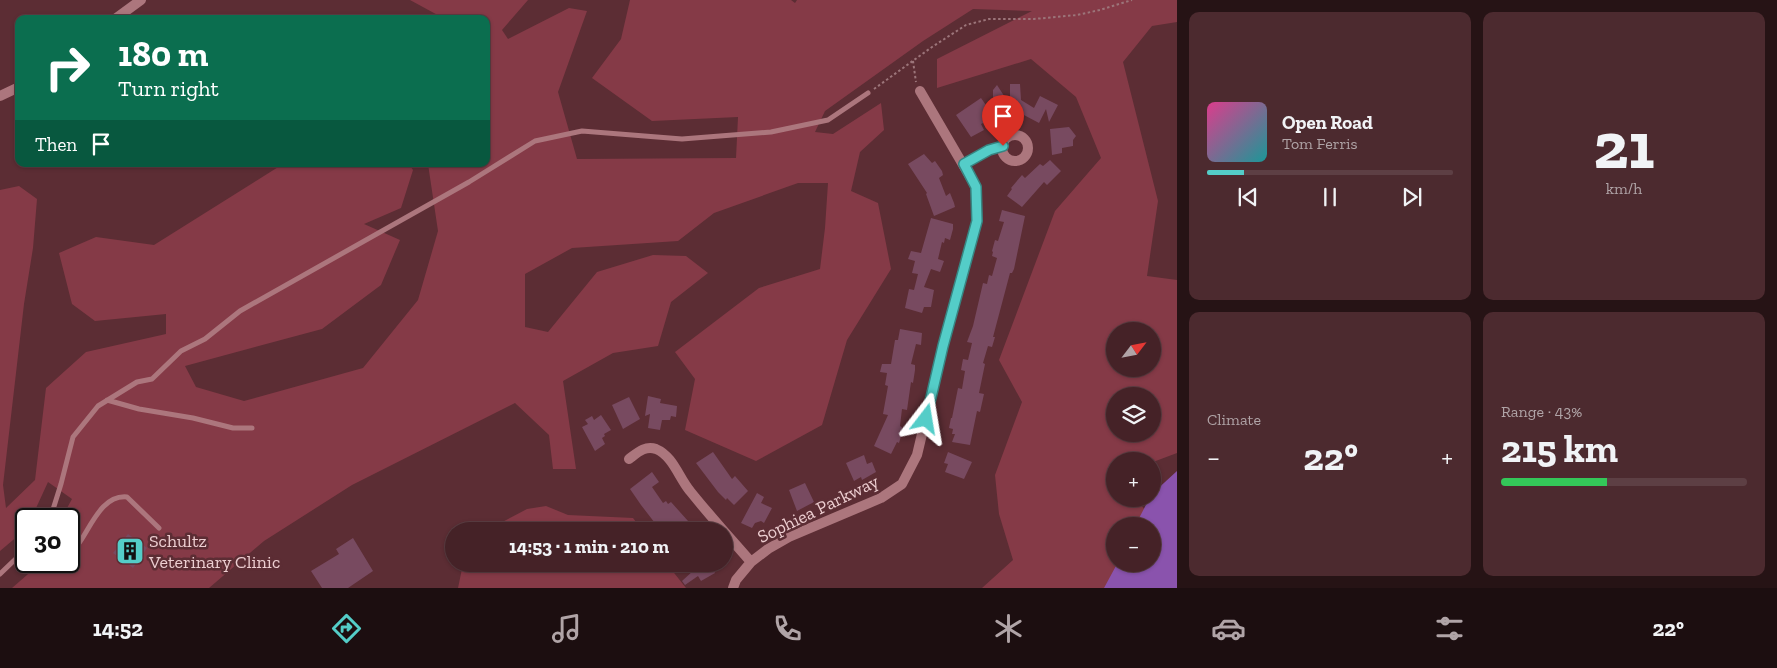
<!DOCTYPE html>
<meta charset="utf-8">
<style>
body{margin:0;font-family:"Zilla Slab",serif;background:#4c2a2f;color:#f1f3f6;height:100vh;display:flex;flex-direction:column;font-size:19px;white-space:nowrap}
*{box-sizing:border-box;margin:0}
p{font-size:16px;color:#b0a4a7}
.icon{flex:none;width:28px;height:28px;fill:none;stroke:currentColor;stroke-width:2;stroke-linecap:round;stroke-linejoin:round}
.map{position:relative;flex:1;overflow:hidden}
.side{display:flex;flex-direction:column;gap:12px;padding:12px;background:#261315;width:600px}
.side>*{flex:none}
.banner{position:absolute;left:15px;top:15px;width:475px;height:152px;border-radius:10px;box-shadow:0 1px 4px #0004,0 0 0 1px #5d3f44;background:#0b6e4f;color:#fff;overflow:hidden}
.needle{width:32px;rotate:58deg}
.buttons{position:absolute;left:1106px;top:322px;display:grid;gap:10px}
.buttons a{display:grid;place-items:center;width:55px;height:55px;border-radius:50%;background:#452227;box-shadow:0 1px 4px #0004,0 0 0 1px #5d3f44;font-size:25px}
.speed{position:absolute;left:15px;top:508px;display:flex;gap:10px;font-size:25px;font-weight:700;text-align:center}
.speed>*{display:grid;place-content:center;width:65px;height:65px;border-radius:50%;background:#452227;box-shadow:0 1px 4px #0004,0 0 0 1px #5d3f44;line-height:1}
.speed .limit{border:2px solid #111;border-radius:8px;background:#fff;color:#111}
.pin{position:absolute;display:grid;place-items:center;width:42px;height:42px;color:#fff;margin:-51px -21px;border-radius:50% 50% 50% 0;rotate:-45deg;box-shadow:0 0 5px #0007}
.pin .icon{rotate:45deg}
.me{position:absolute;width:55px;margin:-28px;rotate:14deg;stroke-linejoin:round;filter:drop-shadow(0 0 4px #0008)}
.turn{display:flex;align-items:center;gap:18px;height:105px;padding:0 20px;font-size:22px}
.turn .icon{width:65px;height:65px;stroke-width:2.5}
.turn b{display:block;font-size:35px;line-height:42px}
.then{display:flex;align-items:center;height:48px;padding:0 20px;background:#0003;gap:10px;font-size:19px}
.big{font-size:38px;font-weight:700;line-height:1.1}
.side .card{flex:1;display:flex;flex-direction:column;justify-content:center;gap:8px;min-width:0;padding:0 18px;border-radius:10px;background:#4c2a2f}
.side .dial{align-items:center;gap:0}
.dial b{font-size:65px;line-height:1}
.song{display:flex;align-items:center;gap:15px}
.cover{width:60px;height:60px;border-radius:8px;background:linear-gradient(135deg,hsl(330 70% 55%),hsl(180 70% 35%))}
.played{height:5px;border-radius:2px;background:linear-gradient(90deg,#54cdc8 15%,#5d3f44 15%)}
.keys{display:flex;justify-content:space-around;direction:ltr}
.heat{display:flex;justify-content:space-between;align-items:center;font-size:28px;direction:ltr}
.charge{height:8px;border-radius:4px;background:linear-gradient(90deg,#34c759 43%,#5d3f44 0)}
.side .tiles{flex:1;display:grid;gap:12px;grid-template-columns:repeat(2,1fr)}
.trip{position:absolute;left:445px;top:522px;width:288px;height:50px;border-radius:25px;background:#452227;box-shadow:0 1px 4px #0004,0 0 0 1px #5d3f44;font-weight:700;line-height:50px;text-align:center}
.dock{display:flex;height:80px;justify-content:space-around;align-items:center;background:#1c0e10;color:#b0a4a7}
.dock .icon{width:35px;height:35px}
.dock .selected{color:#54cdc8}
.dock b{font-size:22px;color:#f1f3f6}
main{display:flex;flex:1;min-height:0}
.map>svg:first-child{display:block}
.green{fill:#853a47;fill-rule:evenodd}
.water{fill:#8a53ad}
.building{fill:#784a60}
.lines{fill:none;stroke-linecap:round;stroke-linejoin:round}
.path{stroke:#9c757a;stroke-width:2;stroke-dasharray:2.5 2.5;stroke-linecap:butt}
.lane{stroke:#ac767d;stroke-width:5}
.street{stroke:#ac767d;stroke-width:10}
.route-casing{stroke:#378582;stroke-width:12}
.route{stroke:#54cdc8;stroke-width:9}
.labels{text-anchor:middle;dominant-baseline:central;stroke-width:5;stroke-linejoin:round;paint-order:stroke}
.street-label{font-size:18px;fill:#edced1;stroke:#5c2d34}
.poi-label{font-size:18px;fill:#edced1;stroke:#5c2d34;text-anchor:start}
</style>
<main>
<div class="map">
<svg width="1177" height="588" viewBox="0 0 1177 588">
<rect width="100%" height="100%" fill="#5c2d34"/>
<path class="green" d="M410,0H528L502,30L508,39L569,8L587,11L558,92L577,159L736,158L738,117L652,121L592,78L621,39L630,0H791L795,3L797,0H1177V22L1152,26L1123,62L1158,201L1147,276L1177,280V453L1153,462L1115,461V499H1138L1139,502L1173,549L1177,588H982L1013,560L999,514L995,475L1022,402L999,360L1055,211L1101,158L1076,97L1031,59L937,88V59L1032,11L973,9L923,41L825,111L815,132L833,134L881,103L884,130L860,152L851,191L878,203L891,269L847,340L822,425L756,461L685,430L695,379L675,352L759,288L820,269L825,228L828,183H798L714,213L678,241L572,248L525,274V327L548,332L597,272L653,255L686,256L708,273L671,302L658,346L613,353L563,381L576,469H553L549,435L515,403L352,485L264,541L209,588H12L35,568L39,561H69V519H61L72,499L48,482L31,519H26V529L0,551V190L19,186L37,199L33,248L24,304L3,485L6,508L35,480L46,388L86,352L166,334V314L95,321L72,304L59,253L96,237L154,245L283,164H409L413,170L401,208L364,224L400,240L381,285L322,329L185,366L196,387L244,401L363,368L418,300L438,231L428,164H486V19H445ZM1115,331H1152V369H1115ZM1115,396H1152V434H1115ZM1115,526H1152V564H1115Z
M546,506L568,515L633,518L643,531H485L527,509Z
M463,564H667L686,588H458Z"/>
<path class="water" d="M1177,471V588H1104L1117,564H1152V526H1135L1149,499H1152L1153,493Z"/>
<path class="building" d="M1010,84H1020L1021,100L1034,108L1040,96L1058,105L1049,122L1046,109L1039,123L1022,114H1010V106L993,107V90L997,85L1010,105Z
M981,98L990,111L985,114L986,116L983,119L985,122L981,124L984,130L971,137L956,115Z
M1069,127L1076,136L1073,140V146L1062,148V153L1052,155L1050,129Z
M924,154L932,163L935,161L942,171L943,175L939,178L946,196L950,193L954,203L955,207L934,216L926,194L927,193L908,164Z
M1050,160L1061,171L1047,185L1044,182L1022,207L1007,196L1012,189L1011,188L1022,175L1025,178L1040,164L1043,166Z
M1002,210L1025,216L1014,269L1012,273H1010L993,337H995L992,347L988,346L983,363L985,364L979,393L984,394L980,412L977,411L970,445L952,442L955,434H952L953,429L949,428L951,418H952L958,388L962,389L965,371L961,370L963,359L968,360L972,343L967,342L973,326L983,283L987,284L989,275L992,276L997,258L992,256L993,252L992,251L995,240L998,241L1004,222L999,221Z
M931,218L953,224V229L950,240L945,238L944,243L942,242L938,259L944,261L940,272L931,269L924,287L934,290L931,307H924L922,313L905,308L909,289L914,290L918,274L912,273L915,261L908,259L911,251L921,253Z
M900,329L922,333L921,345L916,344L911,364L915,365V370L913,383L911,382L907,410L902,409L900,426L903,428L902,433L899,443L897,442L891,454L874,446L888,415L883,414L888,386L885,385L887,373L880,372L882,364H891L895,340H898Z
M648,396L661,399L660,403L677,406L676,417L671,416L670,420H662L660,430L648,428L650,414L645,416Z
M629,397L640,419L623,429L612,405Z
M601,415L611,430L604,434L605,436L602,438L605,444L595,451L582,427L588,424L585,420L592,416L594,420Z
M713,452L732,479L735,476L748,491L734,505L727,498L726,500L718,492L696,463Z
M948,452L972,462L964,479L945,472L948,464L944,463Z
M864,455L867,464L872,462L876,472L862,480L861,477L854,481L846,463Z
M652,472L659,482L652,487L663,503L666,501L668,504L671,502L697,531H667L661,524L658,527L641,505L630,489Z
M805,483L814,502L797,511L789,490Z
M757,493L764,497L761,503L772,508L764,523L761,521L755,523L752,528L741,523Z
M128,534L147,548L133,568L113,553Z
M353,538L373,571L348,588H322L311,571L339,554L336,549Z
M690,564H710L715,573L701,581L698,576L685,585L682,581L694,570Z"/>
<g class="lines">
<path class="path" d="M913,61L916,82
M874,89L932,47L966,25L989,19H1034L1077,15L1100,10L1132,0"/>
<path class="lane" d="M107,400L139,409L193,418L233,428H252
M50,519L61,484L73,437L98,406L137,382L152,379L181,351L205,339L240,311L469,182L535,141L582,131L682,139L771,132L828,120L868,93
M69,555C87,541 97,494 127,497L159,528
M0,574L26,549"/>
<path class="street" d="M115,19L141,0
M0,96L19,87
M1002 148a13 13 0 1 1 26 0a13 13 0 1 1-26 0Z
M964,164L989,150L1003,146
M629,459C637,453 645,445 656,449C673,456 679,478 690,491C710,516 731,539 751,562
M733,588L736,580L751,562L768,549L789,537L881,498L902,484L917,455L943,346L977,221L976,187L920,91"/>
</g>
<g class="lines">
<defs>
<path id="route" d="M926,419L943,346L977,221L976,187L964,164L989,150L1003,146"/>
</defs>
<use href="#route" class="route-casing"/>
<use href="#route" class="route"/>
</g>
<defs>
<symbol id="building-square" viewBox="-11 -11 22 22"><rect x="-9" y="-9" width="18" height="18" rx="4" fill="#54cdc8" stroke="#5c2d34"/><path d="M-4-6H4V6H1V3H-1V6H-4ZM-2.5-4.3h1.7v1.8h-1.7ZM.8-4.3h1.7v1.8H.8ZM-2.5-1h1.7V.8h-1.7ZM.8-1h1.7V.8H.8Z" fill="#111"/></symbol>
</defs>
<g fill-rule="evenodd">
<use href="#building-square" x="114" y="535" width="32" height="32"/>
</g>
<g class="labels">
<g class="street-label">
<text transform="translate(818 509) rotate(-26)">Sophiea Parkway</text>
</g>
<g class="poi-label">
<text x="149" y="541">Schultz<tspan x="149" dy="21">Veterinary Clinic</tspan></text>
</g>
</g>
</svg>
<div class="buttons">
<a><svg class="needle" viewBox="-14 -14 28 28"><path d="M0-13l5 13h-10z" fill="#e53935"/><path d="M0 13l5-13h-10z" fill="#b0a4a7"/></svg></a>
<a><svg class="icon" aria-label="layers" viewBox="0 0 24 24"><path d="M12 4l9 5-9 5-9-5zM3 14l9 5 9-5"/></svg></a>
<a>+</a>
<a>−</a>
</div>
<div class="speed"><div class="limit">30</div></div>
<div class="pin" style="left:1003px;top:146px;background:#d93025"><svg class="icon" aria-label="arrive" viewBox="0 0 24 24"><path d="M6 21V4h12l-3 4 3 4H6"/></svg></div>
<svg class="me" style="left:926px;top:419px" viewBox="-20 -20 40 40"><path d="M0-17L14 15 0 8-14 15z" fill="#54cdc8" stroke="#fff" stroke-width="4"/></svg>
<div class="trip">14:53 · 1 min · 210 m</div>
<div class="banner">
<div class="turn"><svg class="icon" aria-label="right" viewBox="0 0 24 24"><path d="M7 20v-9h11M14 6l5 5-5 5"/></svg><div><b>180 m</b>Turn right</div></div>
<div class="then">Then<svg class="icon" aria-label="arrive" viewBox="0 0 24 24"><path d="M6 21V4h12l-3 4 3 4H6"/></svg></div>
</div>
</div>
<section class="side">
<div class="tiles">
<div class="card">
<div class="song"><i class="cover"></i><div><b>Open Road</b><p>Tom Ferris</p></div></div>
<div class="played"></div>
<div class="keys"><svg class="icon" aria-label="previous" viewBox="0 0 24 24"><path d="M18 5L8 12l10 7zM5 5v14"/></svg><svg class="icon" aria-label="pause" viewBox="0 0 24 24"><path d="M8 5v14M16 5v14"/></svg><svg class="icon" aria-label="next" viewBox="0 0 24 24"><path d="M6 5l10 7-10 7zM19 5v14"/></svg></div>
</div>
<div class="card dial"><b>21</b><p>km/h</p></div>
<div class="card"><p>Climate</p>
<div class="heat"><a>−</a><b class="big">22°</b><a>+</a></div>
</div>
<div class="card"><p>Range · 43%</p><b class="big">215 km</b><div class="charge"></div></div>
</div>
</section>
</main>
<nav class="dock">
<b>14:52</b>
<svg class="icon selected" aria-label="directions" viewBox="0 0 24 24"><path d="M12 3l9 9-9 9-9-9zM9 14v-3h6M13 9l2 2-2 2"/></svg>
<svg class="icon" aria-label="music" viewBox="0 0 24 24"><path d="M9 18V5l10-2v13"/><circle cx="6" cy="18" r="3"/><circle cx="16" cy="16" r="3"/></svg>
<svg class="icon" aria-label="phone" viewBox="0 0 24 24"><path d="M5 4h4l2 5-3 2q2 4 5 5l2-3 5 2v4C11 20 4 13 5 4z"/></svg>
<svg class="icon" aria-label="climate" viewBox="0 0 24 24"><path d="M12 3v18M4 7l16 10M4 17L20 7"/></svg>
<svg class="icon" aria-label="car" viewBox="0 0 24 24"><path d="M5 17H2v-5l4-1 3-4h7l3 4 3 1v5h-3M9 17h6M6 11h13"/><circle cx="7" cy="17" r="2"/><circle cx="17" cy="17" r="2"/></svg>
<svg class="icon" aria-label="filters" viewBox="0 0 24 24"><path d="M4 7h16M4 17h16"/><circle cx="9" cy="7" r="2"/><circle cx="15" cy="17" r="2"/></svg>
<b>22°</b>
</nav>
